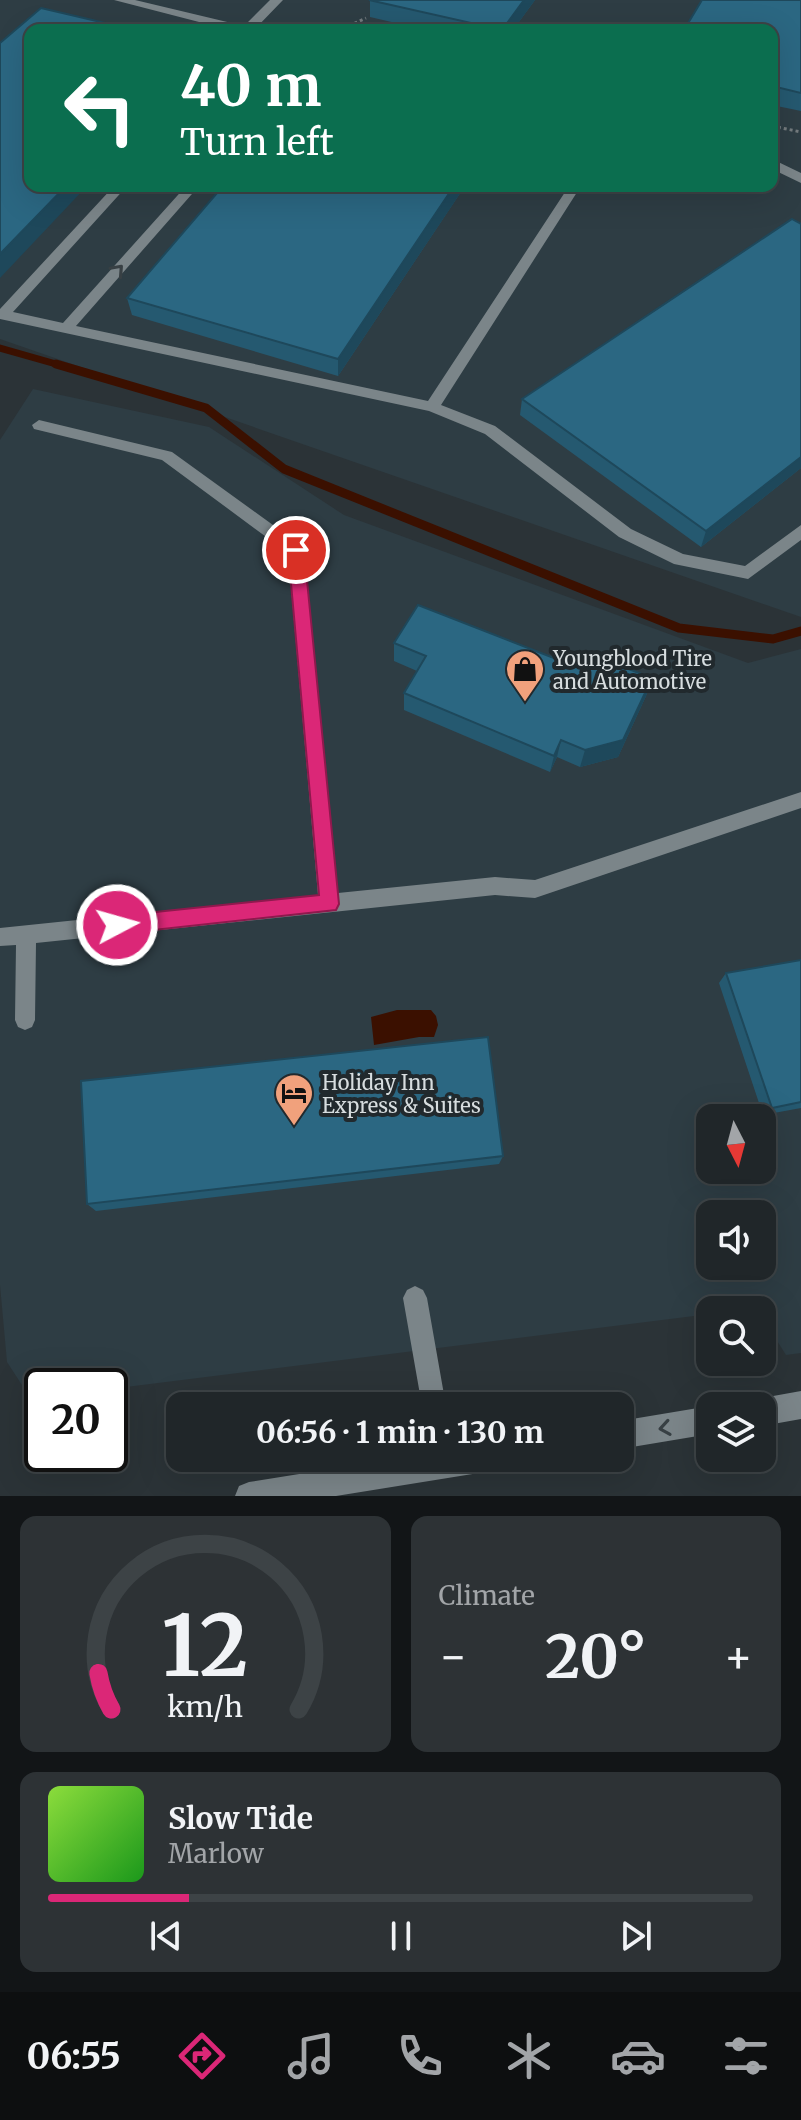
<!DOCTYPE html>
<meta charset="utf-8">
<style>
body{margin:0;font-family:Merriweather,serif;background:#2d3235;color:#f1f3f6;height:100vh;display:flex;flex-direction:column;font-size:30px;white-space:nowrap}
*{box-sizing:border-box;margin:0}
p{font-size:26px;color:#a2a5a8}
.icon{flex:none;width:44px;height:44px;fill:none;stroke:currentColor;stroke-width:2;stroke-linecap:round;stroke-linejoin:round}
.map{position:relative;height:1496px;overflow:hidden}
.panel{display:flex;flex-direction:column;gap:20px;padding:20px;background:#121517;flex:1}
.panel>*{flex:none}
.guide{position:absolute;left:24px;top:24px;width:754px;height:168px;border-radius:16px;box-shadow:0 8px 32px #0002,0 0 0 2px #3d4346;background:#0b6e4f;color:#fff;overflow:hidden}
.needle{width:52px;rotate:174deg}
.tools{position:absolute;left:696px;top:1104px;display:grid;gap:16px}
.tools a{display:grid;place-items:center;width:80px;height:80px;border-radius:16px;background:#202629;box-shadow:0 8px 32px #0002,0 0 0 2px #3d4346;font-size:40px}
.speed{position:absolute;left:24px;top:1368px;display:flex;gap:16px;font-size:40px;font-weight:700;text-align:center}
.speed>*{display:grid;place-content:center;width:104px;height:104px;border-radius:50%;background:#202629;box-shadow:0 8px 32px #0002,0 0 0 2px #3d4346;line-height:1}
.speed .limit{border:4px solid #111;border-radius:12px;background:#fff;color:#111}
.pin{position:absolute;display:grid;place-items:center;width:68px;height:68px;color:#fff;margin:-34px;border:4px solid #fff;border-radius:50%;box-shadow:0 2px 8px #0007}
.me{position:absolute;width:88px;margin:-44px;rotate:84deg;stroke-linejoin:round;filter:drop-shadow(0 0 6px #0008)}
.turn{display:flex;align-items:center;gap:28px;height:168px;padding:0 24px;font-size:36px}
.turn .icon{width:104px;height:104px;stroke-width:2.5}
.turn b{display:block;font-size:56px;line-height:68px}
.big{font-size:60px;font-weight:700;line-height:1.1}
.panel .widget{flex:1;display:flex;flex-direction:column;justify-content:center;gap:12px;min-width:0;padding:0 28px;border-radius:16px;background:#2d3235}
.panel .dial{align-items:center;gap:0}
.dial svg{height:208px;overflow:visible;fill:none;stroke:#3d4346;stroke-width:7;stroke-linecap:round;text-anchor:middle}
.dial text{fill:#f1f3f6;stroke:none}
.song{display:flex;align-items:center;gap:24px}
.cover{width:96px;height:96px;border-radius:12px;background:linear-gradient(135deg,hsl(90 70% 55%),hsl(120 70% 35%))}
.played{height:8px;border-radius:4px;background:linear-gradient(90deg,#db2777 20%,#3d4346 20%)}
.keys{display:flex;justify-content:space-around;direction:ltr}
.heat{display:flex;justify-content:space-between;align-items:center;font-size:44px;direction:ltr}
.panel .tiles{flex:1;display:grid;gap:20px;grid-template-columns:1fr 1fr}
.widget:last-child{grid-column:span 2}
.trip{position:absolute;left:166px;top:1392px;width:468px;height:80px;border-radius:16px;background:#202629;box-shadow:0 8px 32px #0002,0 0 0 2px #3d4346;font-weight:700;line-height:80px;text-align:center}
.menu{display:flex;height:128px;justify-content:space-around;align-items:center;background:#0d0f10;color:#a2a5a8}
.menu .icon{width:56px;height:56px}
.menu .active{color:#db2777}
.menu b{font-size:36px;color:#f1f3f6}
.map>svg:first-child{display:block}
.built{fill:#2e3d44;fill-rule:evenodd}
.water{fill:#3b1000}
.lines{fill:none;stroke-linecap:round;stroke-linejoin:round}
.stream-far1{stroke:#3b1000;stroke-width:7}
.stream{stroke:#3b1000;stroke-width:9}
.path{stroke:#747b7e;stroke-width:3;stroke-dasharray:3 3;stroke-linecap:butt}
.service{fill:#7b8589;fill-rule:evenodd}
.minor{fill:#7b8589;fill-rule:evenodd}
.secondary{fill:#7b8589;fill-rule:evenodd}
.wall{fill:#255970}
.shaded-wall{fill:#1e485b}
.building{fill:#2b6782;stroke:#1e485b;stroke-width:2}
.oneway{stroke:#384044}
.route{fill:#db2777;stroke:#8e194d;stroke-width:2}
.labels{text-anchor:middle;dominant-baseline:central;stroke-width:8;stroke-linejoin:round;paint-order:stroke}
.poi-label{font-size:20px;fill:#d7dddf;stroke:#21292d;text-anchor:start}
</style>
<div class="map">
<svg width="801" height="1496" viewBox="0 0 801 1496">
<rect width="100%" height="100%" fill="#2b3337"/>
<path class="built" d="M0,0H801V617L0,339ZM30,30H772V186H30Z
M33,389L209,427L344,515L748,663L801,649V1353L786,1355L762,1317V1310H710V1314L110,1389V1386H42V1398L31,1399L7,1362L0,1285V440ZM710,1118H762V1170H710ZM710,1214H762V1266H710Z"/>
<path class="water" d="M397,1010H431L436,1016L438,1025L434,1037H419L374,1045L371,1017Z"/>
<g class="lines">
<path class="stream-far1" d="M0,348L63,366"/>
<path class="stream" d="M56,364L206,408L284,469L679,628L773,639L801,631"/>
<path class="path" d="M307,25L349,26L366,18
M772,126L801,132"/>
<path class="service" d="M114,186H127L13,312L63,323L186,186H199L76,326L428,401L569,186H581L441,405L495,426L631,529L683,554L745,566L801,525V540L748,579L674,564L619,537L485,434L429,411L0,319V309Z
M39,420L172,452L302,546L338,893L495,877L535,880L801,792V808L535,898L495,895L36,943L35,1020L32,1027L25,1030L18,1027L15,1020L16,945L0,946V928L318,895L288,553L162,460L34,429L32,425Z
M415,1286L423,1290L427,1298L446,1406H422L403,1298L407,1290Z"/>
<path class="minor" d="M114,0H135L244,26L270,0H283L254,30H230Z
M772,159L801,173V183L772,169Z"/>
<path class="secondary" d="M801,1391V1419L762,1426V1406H751L762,1398Z
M710,1406V1434L620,1449V1421Z
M399,1458H499L495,1468L485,1472L336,1496H235L239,1486L249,1482Z"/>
</g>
<path class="wall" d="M370,0H535L513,30H426L370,17Z
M801,0V111L772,105V30Z
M465,186L338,376L132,315L127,298Z
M801,224V468L701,547L520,415L522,399Z
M394,643L587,671L652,678L646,696L618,757L580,767L557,757L550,772L404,710V693L417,671L394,661Z
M801,960V1108L763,1115L719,983L726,973Z
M503,1156L499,1164L96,1211L87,1204Z"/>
<path class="shaded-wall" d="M524,0H535L513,30H502Z
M66,186H87L0,278V254Z
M454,186H465L338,376V359Z
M801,457V468L701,547L706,531Z
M652,678L646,696L618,757L580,767L585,750Z
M561,740L557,757L550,772L554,756Z"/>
<path class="building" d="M369,0H524L502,30Z
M702,0H801V93L772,86V30H684Z
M41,8L135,30H30V186H66L0,254V43Z
M223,186H454L338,359L127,298Z
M792,219L801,224V457L706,531L522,399Z
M418,605L587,671L595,656L652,678L623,740L585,750L561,740L554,756L404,693L426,656L394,643Z
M801,960V1102L772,1108L726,973Z
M488,1037L503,1156L87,1204L81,1081Z"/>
<defs><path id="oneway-chevron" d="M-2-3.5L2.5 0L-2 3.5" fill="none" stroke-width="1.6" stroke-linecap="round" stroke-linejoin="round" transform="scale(2)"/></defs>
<g class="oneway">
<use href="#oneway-chevron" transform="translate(118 270) rotate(-48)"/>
<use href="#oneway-chevron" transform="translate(665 1428) rotate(171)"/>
</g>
<path class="route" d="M296,544L304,550L339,904L336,910L117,934L110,932L107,925L110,918L117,916L319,895L288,550Z"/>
<defs>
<symbol id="shop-pin" viewBox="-11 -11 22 30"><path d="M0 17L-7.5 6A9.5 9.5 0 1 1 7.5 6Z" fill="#f1a17c" stroke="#21292d"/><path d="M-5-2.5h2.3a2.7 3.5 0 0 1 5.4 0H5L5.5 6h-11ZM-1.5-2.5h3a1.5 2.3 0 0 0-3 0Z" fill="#111"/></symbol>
<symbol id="hotel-pin" viewBox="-11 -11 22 30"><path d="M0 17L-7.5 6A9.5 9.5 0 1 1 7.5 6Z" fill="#f1a17c" stroke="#21292d"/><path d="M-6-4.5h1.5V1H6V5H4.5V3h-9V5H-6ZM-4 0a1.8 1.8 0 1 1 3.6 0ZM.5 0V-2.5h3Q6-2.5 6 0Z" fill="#111"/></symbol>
</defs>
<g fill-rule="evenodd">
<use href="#shop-pin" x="503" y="647" width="44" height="60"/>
<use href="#hotel-pin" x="272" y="1071" width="44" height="60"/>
</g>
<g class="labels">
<g class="poi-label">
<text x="553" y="658">Youngblood Tire<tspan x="553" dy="23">and Automotive</tspan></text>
<text x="322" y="1082">Holiday Inn<tspan x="322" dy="23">Express &amp; Suites</tspan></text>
</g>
</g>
</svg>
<div class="tools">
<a><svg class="needle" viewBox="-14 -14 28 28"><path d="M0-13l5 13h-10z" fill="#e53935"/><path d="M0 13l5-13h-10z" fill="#a2a5a8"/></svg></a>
<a><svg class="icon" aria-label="sound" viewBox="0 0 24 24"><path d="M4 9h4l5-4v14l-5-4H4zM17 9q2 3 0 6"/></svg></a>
<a><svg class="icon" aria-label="search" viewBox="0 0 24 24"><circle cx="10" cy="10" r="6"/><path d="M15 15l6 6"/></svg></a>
<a><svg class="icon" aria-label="layers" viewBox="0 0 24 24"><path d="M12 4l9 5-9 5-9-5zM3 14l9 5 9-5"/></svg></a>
</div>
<div class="speed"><div class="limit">20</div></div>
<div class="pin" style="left:296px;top:550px;background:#d93025"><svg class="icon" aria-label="arrive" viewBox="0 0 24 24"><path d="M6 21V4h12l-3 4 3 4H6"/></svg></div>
<svg class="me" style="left:117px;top:925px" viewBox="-20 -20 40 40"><circle r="17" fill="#db2777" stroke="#fff" stroke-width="3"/><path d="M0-11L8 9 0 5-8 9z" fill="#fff"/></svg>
<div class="trip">06:56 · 1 min · 130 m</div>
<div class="guide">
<div class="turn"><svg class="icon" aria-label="left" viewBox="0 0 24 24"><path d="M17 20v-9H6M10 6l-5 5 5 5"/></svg><div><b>40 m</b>Turn left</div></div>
</div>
</div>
<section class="panel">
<div class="tiles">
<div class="widget dial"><svg viewBox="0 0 100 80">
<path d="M14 69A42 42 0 1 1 86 69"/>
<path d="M14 69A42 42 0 0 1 9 55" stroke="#db2777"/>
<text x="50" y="56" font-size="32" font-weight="700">12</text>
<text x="50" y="72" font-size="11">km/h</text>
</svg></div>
<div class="widget"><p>Climate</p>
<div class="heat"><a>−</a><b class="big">20°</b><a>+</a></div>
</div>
<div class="widget">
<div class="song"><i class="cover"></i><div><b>Slow Tide</b><p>Marlow</p></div></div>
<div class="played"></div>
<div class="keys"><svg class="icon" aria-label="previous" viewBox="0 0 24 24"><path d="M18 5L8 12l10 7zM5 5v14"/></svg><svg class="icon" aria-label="pause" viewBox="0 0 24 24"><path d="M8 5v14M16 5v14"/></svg><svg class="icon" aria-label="next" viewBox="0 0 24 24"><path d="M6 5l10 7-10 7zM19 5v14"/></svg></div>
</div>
</div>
</section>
<nav class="menu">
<b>06:55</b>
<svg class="icon active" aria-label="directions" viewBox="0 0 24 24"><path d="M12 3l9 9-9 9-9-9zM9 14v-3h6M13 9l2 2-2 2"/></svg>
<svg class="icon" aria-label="music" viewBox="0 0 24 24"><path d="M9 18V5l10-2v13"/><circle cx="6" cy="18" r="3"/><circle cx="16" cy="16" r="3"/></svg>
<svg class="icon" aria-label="phone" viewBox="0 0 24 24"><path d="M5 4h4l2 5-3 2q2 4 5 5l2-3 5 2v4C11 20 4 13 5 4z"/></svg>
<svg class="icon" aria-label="climate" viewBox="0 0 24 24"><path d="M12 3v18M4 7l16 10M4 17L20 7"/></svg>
<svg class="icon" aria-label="car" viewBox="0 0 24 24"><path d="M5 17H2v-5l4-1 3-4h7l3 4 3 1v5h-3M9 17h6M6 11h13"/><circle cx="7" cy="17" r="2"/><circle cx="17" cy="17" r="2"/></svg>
<svg class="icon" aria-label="filters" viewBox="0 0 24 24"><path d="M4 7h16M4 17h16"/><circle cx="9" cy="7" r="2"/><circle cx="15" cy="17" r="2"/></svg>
</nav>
